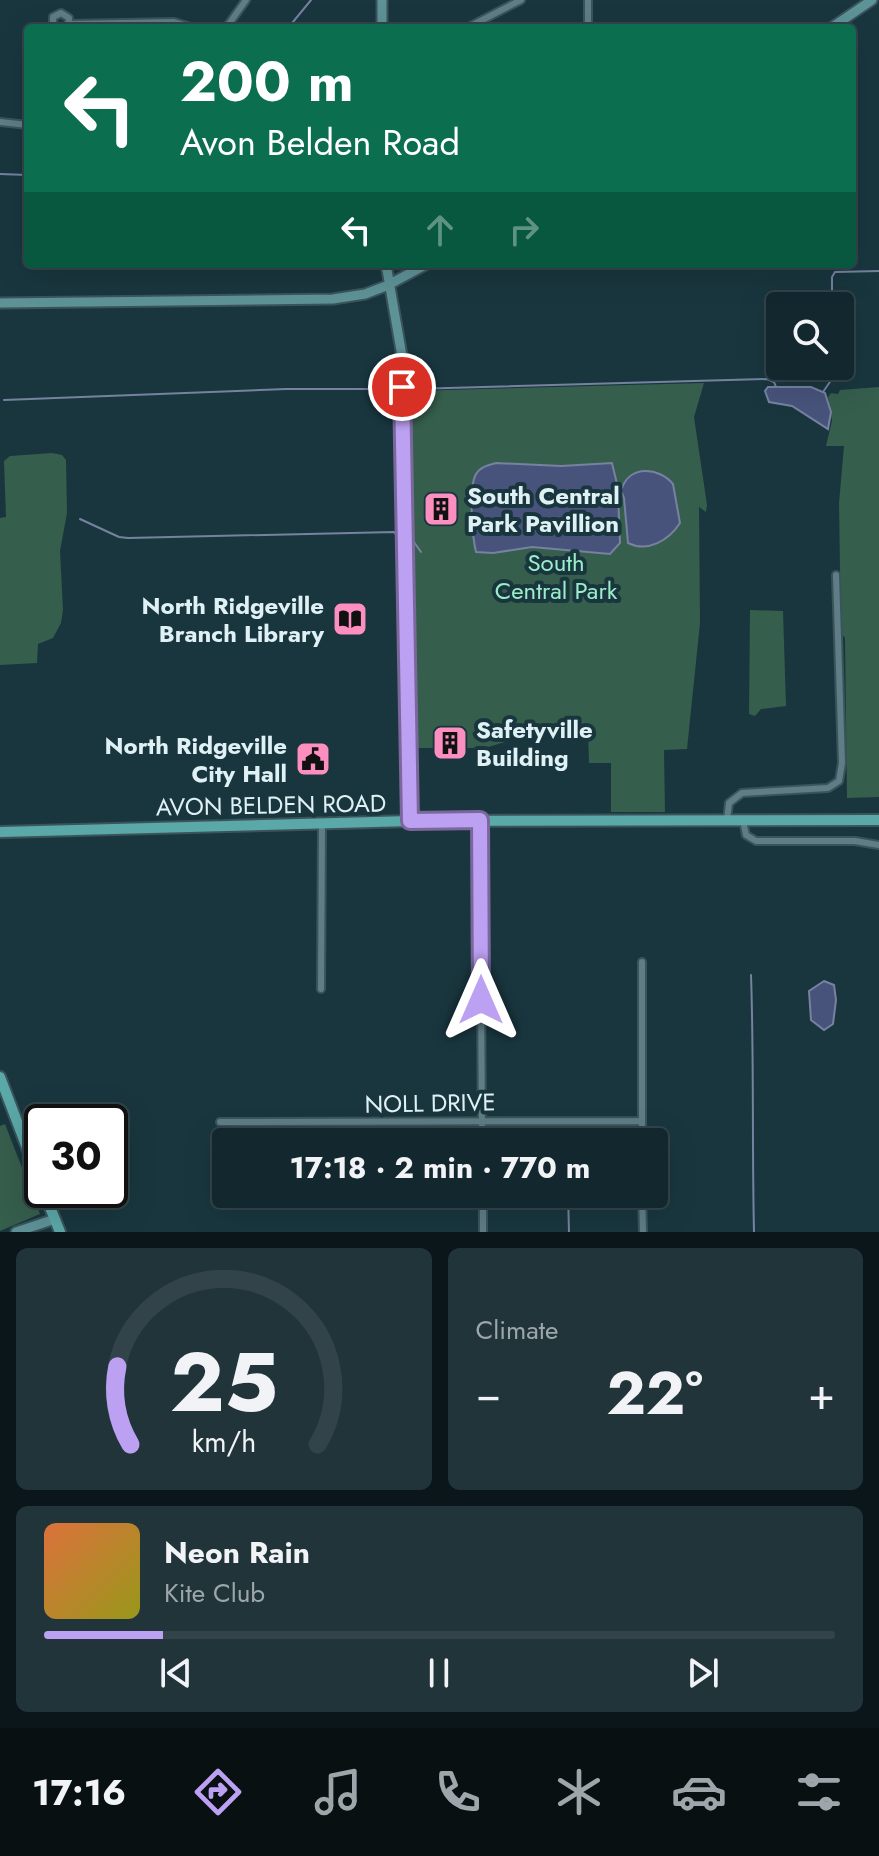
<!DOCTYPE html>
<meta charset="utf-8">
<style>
body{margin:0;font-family:Jost,sans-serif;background:#20343a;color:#f1f3f6;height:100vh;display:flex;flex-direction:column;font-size:30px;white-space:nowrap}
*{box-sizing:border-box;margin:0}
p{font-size:26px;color:#9da6aa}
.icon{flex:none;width:44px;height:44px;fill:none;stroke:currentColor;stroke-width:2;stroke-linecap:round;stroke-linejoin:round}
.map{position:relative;height:1232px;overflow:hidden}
.sheet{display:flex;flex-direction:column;gap:16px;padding:16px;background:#0a1619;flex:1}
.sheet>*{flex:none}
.top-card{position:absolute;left:24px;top:24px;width:832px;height:244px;border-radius:8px;box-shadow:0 8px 32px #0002,0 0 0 2px #32444a;background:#0b6e4f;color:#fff;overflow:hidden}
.fabs{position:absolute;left:766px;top:292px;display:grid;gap:16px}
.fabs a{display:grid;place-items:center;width:88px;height:88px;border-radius:8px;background:#13282e;box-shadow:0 8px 32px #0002,0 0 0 2px #32444a;font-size:40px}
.speed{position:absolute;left:24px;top:1104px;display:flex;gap:16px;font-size:40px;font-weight:700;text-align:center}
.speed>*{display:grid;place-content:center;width:104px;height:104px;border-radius:50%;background:#13282e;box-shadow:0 8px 32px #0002,0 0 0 2px #32444a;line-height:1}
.speed .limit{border:4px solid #111;border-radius:12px;background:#fff;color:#111}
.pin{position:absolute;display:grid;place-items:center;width:68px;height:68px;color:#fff;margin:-34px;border:4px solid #fff;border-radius:50%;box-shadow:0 2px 8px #0007}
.me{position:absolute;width:88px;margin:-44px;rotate:0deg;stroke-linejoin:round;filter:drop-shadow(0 0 6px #0008)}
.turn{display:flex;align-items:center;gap:28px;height:168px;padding:0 24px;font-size:36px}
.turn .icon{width:104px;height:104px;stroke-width:2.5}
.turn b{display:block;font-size:56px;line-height:68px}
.lanes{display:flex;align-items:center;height:76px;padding:0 24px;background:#0003;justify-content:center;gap:40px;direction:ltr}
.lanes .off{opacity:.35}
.big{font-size:60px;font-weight:700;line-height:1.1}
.sheet .card{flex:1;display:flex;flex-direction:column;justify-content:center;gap:12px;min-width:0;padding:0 28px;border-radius:12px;background:#20343a}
.sheet .dial{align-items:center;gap:0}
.dial svg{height:208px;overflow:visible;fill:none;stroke:#32444a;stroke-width:7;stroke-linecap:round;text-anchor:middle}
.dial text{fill:#f1f3f6;stroke:none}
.song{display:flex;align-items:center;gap:24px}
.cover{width:96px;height:96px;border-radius:12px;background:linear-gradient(135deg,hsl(20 70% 55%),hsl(60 70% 35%))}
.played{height:8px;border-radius:4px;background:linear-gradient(90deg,#bca0f2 15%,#32444a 15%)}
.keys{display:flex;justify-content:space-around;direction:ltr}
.heat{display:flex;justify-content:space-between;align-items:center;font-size:44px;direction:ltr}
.sheet .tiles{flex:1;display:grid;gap:16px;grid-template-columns:1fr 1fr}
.card:last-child{grid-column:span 2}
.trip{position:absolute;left:212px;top:1128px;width:456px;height:80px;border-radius:8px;background:#13282e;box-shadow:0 8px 32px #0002,0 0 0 2px #32444a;font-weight:700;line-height:80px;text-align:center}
.tabs{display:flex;height:128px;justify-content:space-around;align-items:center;background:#081012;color:#9da6aa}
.tabs .icon{width:56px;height:56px}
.tabs .active{color:#bca0f2}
.tabs b{font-size:36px;color:#f1f3f6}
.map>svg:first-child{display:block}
.green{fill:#365e4c}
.water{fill:#48537b;stroke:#7682a0;stroke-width:2}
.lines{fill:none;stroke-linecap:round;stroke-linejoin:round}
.stream{stroke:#7682a0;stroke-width:2}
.street-casing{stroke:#3b545b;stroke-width:10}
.secondary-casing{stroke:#3b545b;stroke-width:13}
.primary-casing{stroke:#3b545b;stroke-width:14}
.street{stroke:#5f7d86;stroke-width:6}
.secondary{stroke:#5d9297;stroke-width:9}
.primary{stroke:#5ba8a8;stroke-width:10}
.route-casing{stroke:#7a689d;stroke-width:20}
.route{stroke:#bca0f2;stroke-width:14}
.labels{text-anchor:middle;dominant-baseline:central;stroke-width:8;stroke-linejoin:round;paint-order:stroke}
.poi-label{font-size:24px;font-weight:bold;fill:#e0f1f6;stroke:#19363e;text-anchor:start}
.park-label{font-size:24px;fill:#9beec9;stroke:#19363e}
.street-label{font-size:24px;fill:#e0f1f6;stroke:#19363e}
</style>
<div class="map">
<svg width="879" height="1232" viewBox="0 0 879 1232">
<rect width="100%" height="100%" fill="#19363e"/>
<path class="green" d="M704,383L694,417L707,505L706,512L699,507L700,623L687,749L664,750L665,812H611V763H589L588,732L525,736L485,748H418L409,436L412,435V391Z
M879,387V797L847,798L845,638L841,633L839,503L844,446H826L832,421L828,397L831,393L838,394L840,390Z
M52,453L62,455L66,460L67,513L60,551L63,610L61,623L53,638L38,644L37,663L0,665V518L6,517L4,461L10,456Z
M750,610L783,611L786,706L761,709L755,716L749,714Z
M5,1124L40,1214L0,1231V1126Z"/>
<path class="water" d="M768,387H811L825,393L831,412L828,429L792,406L769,402L765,391Z
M496,463L561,466L612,463L618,488H622C630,465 659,467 673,484L680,523C669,540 648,553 628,543L624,498L622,493L618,494L620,543L610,554L532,547L493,553L476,552C472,536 469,490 475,476C479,467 488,465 496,463Z
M824,981L834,985L836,1000L833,1024L824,1030L811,1020L809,991Z"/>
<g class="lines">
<path class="stream" d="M288,28L311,0
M0,174L28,175
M832,306V277L835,272L879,271
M413,389L767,379L774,382L776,387
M823,392L834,376L833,366
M4,400L286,389H392
M80,519L119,537L128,538L394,532L397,536
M414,542L421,552
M751,975C754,1061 752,1146 754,1232
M568,1194L569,1232"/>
<defs>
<path id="street" d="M588,0V28
M70,24L174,22L194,28
M53,28V17L61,13L69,18L68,28
M226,28L246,0
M467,28L521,0
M0,122L28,125
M480,820L482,1142
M727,820L729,803L742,793L828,788L839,781L842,763L836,575
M743,820L746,835L756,841H855L879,845
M321,989L322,823
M220,1122L641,1121
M642,1142V962
M483,1194V1232
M642,1194L643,1232"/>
<path id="secondary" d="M382,0V28
M831,28L872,0
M386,264L402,356L410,821
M388,285L427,264
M0,303L333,299L365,294L386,286
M16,1232L55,1219"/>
<path id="primary" d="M0,832L410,821L879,820
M0,1077L42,1187
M43,1190L60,1232"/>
</defs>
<use href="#street" class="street-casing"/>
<use href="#secondary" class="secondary-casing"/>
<use href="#primary" class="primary-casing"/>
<use href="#street" class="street"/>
<use href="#secondary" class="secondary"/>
<use href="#primary" class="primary"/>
</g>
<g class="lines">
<defs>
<path id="route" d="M402,387L410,821L480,820L481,1000"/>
</defs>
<use href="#route" class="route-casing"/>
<use href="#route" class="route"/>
</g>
<defs>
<symbol id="building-square" viewBox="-11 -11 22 22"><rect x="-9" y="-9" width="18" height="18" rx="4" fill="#fd8ec0" stroke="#19363e"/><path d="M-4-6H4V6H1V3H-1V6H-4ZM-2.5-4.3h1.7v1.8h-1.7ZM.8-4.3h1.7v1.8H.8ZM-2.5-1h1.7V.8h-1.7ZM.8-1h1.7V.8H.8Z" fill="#111"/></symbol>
<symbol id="library-square" viewBox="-11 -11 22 22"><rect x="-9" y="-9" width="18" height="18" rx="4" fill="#fd8ec0" stroke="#19363e"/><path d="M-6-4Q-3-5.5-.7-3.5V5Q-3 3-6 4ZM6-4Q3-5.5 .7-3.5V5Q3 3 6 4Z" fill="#111"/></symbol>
<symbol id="civic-square" viewBox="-11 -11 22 22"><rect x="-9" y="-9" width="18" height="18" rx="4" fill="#fd8ec0" stroke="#19363e"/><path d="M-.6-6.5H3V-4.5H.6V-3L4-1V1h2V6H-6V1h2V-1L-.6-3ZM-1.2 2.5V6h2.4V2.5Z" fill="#111"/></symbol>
</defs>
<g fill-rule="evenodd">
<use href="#building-square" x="421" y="489" width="40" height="40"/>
<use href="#library-square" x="330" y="599" width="40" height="40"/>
<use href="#building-square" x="430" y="723" width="40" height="40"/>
<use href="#civic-square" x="293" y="739" width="40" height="40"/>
</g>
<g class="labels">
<g class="poi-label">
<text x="467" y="495">South Central<tspan x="467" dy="28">Park Pavillion</tspan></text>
<text x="324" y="605" text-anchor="end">North Ridgeville<tspan x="324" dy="28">Branch Library</tspan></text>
<text x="476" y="729">Safetyville<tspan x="476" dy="28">Building</tspan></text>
<text x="287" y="745" text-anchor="end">North Ridgeville<tspan x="287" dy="28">City Hall</tspan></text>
</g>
<g class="park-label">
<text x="556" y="562">South<tspan x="556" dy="28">Central Park</tspan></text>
</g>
<g class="street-label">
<text transform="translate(271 805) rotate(-1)">AVON BELDEN ROAD</text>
<text transform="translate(430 1103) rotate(-1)">NOLL DRIVE</text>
</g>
</g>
</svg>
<div class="fabs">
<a><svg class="icon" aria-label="search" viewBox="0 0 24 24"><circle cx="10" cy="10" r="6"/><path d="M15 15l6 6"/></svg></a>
</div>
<div class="speed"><div class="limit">30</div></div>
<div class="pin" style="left:402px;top:387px;background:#d93025"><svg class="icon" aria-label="arrive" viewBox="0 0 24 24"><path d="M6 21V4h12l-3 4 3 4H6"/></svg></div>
<svg class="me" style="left:481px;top:1000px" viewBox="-20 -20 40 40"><path d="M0-17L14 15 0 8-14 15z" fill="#bca0f2" stroke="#fff" stroke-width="4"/></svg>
<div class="trip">17:18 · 2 min · 770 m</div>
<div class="top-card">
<div class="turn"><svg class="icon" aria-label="left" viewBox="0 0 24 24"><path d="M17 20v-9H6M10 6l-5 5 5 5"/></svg><div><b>200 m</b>Avon Belden Road</div></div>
<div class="lanes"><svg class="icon" aria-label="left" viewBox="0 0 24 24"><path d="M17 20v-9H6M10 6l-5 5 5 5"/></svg><svg class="icon off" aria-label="ahead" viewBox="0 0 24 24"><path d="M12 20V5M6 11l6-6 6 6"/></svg><svg class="icon off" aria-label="right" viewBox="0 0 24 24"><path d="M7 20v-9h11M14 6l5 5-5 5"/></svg></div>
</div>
</div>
<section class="sheet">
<div class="tiles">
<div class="card dial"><svg viewBox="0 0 100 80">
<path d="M14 69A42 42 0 1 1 86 69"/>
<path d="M14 69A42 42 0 0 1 9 39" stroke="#bca0f2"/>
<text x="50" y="56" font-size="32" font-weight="700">25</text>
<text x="50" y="72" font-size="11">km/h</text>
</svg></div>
<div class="card"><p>Climate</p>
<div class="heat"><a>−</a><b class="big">22°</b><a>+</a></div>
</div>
<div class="card">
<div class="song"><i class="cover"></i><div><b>Neon Rain</b><p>Kite Club</p></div></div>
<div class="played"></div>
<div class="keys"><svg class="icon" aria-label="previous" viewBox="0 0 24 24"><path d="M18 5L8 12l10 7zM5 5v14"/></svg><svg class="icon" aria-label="pause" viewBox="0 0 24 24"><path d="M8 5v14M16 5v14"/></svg><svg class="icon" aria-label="next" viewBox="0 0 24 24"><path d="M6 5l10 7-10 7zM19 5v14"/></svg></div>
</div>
</div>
</section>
<nav class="tabs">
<b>17:16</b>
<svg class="icon active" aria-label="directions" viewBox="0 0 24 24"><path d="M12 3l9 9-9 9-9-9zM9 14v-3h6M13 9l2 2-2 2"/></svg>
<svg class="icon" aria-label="music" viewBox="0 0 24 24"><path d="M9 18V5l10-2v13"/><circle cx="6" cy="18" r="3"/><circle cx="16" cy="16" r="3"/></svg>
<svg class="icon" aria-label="phone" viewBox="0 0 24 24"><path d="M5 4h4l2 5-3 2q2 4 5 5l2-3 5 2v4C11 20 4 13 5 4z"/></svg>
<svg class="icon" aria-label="climate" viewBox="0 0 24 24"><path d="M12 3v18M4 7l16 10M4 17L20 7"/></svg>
<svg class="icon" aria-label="car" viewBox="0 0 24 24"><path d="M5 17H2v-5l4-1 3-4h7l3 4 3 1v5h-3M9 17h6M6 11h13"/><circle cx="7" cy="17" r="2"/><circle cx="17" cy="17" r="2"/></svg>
<svg class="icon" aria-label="filters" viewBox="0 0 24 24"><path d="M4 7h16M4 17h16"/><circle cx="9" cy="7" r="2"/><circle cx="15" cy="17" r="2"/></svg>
</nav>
